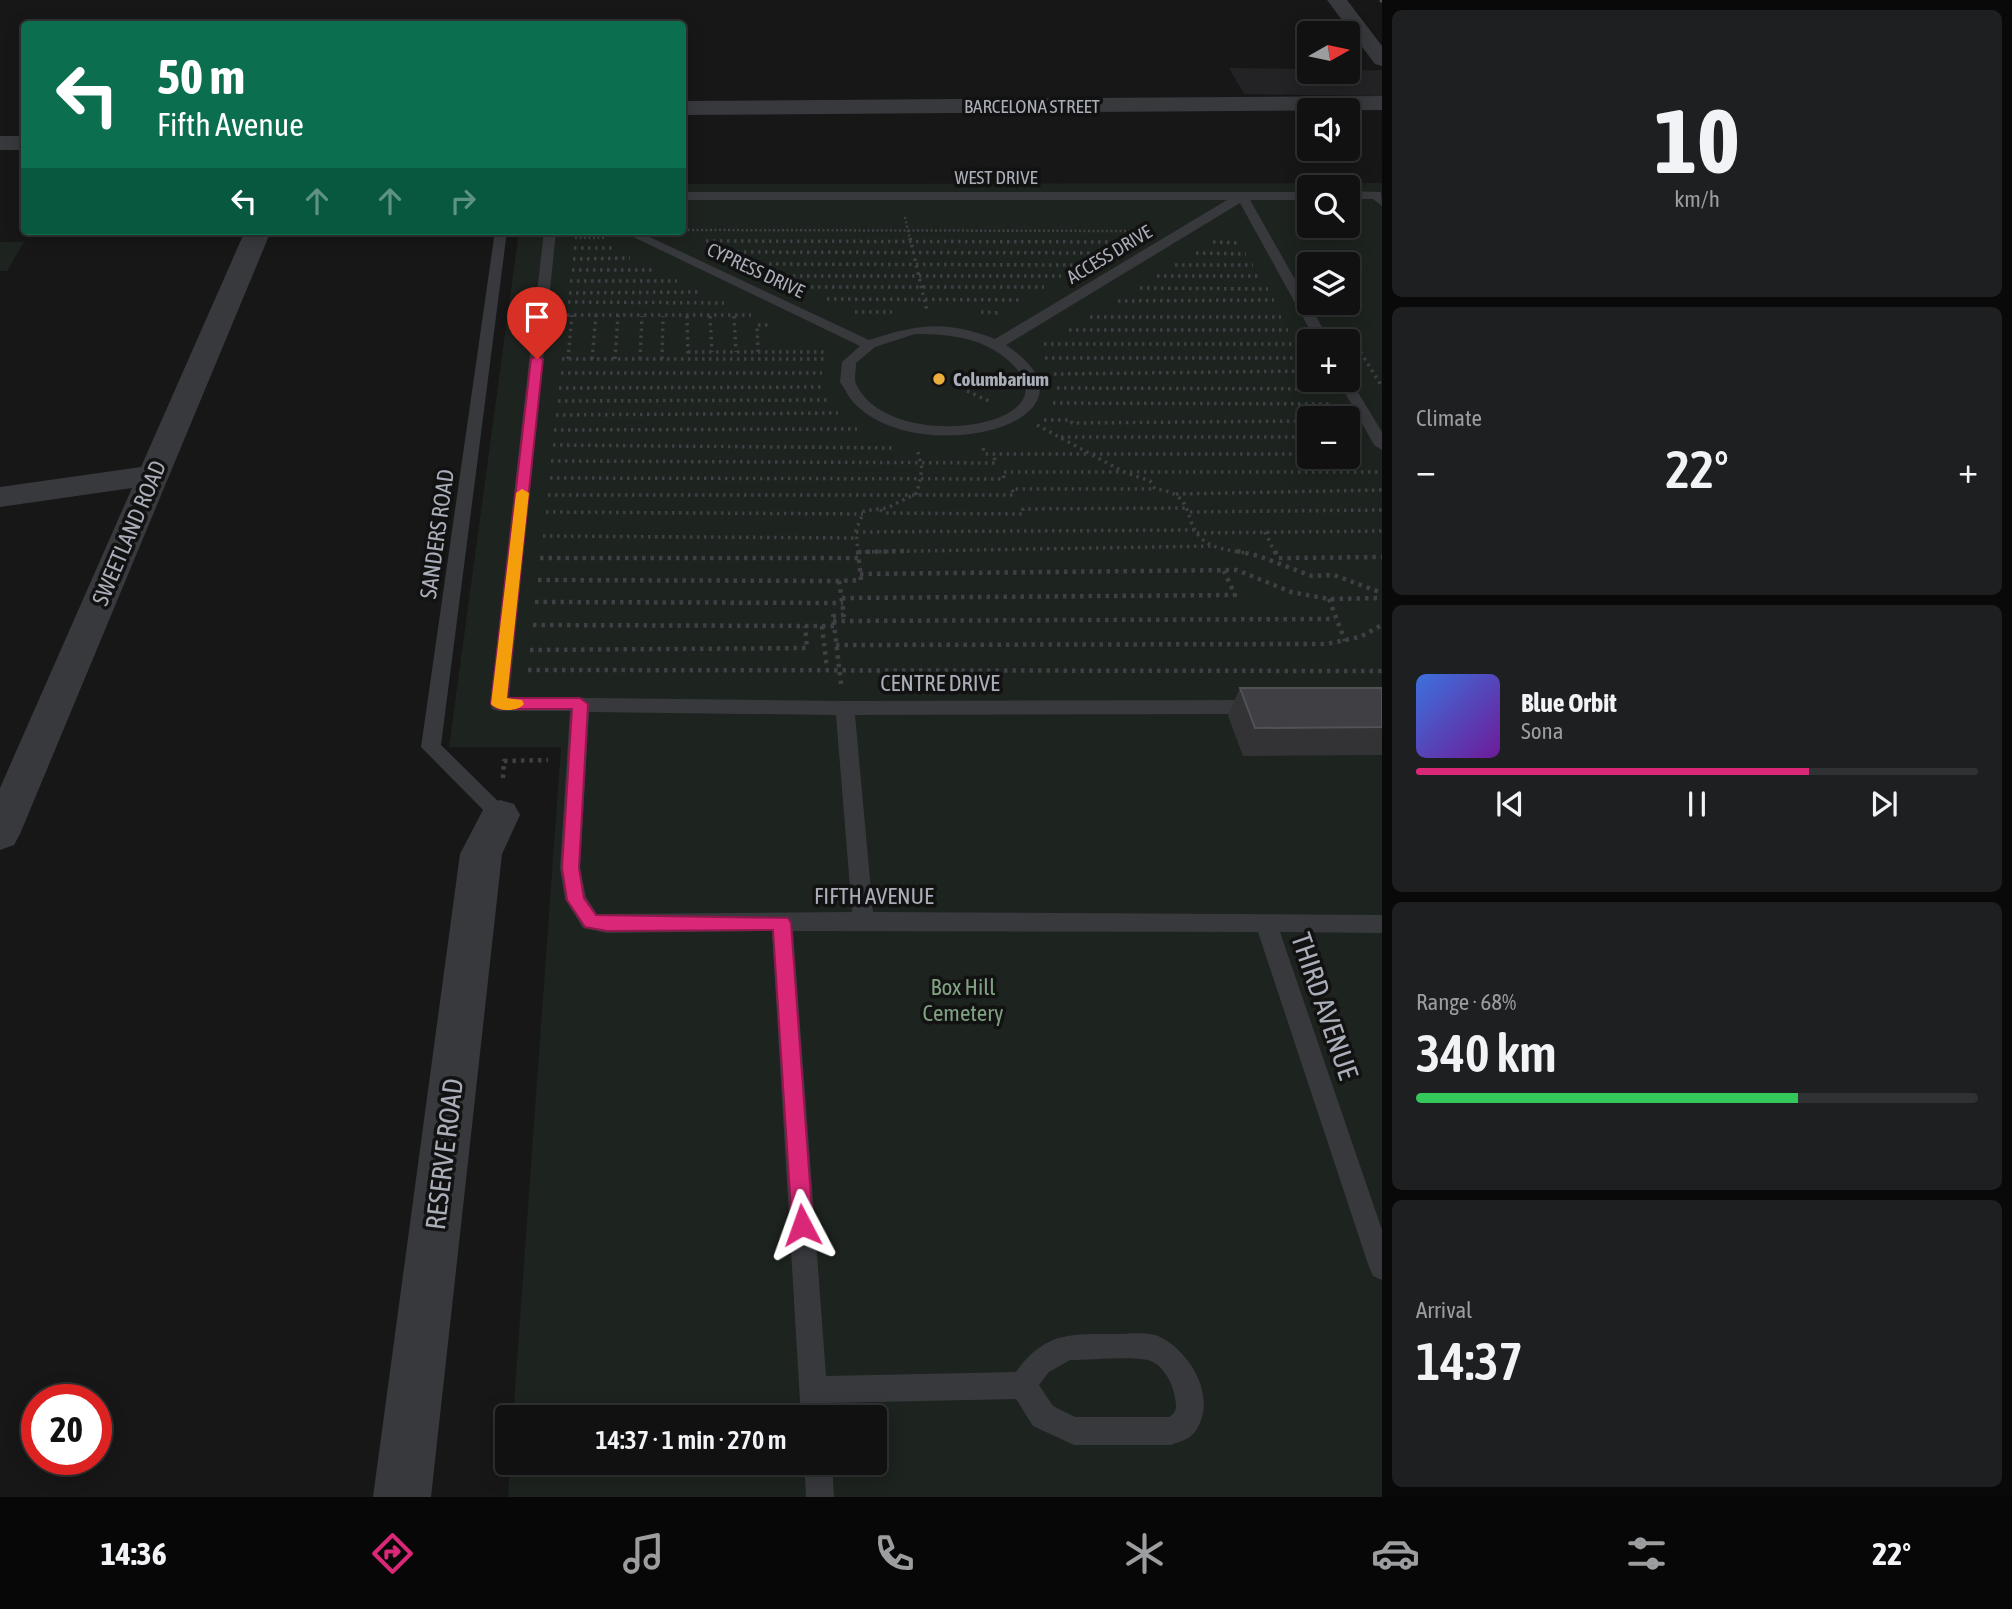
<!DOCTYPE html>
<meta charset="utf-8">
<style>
body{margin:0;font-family:"Asap Condensed",sans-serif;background:#1e1f20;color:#f1f3f6;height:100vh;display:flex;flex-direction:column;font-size:26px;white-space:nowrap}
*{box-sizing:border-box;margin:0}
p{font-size:23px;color:#9c9d9f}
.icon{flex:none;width:38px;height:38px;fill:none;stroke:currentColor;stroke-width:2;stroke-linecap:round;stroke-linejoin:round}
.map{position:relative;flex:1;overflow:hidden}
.side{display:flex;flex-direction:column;gap:10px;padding:10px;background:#09090a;width:630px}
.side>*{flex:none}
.banner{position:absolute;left:21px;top:21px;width:665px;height:214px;border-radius:7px;box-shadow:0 4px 18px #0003,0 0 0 2px #303132;background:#0b6e4f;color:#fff;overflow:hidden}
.needle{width:46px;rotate:81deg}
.fabs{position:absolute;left:1297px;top:21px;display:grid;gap:14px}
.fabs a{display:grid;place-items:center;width:63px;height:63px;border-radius:7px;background:#111112;box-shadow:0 4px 18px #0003,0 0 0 2px #303132;font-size:35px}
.speed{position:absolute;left:21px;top:1384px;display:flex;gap:14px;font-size:35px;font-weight:700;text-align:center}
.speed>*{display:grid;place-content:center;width:91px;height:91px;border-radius:50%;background:#111112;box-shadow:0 4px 18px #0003,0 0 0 2px #303132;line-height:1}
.speed .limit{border:10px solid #d22;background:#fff;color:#111}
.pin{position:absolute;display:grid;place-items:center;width:60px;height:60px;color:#fff;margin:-72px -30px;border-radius:50% 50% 50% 0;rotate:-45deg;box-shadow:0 0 7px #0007}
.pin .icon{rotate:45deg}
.me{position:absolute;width:77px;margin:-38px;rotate:356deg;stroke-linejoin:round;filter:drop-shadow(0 0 5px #0008)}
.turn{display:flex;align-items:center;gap:24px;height:147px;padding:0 21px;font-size:32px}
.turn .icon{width:91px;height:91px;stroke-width:2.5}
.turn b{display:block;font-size:49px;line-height:60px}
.lanes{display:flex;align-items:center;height:66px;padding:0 21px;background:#0003;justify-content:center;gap:35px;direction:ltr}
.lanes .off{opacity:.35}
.big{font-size:52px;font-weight:600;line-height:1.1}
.side .widget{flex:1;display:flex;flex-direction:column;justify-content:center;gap:10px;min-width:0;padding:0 24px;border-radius:10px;background:#1e1f20}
.side .dial{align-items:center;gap:0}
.dial b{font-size:91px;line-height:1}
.song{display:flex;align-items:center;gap:21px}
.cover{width:84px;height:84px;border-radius:10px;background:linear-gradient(135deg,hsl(220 70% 55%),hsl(280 70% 35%))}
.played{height:7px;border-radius:4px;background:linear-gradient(90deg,#db2777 70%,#303132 70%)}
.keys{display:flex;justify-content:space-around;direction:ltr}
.heat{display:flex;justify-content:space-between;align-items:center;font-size:38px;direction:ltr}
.charge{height:10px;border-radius:5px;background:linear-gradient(90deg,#34c759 68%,#303132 0)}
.trip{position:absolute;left:495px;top:1405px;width:392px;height:70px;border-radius:7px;background:#111112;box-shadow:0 4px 18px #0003,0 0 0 2px #303132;font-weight:600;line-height:70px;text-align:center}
.tab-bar{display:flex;height:112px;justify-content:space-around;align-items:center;background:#070707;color:#9c9d9f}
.tab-bar .icon{width:49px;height:49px}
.tab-bar .active{color:#db2777}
.tab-bar b{font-size:32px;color:#f1f3f6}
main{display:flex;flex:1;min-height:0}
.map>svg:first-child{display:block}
.built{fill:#232325}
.green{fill:#1d231e;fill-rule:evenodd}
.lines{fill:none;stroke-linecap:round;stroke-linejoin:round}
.path-far2{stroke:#3e4044;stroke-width:2.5;stroke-dasharray:2 2.5;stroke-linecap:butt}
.path-far1{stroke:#3e4044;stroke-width:3.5;stroke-dasharray:2.5 4.5;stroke-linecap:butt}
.path{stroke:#3e4044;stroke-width:4.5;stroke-dasharray:3.5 5;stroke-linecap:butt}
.service{fill:#38393d;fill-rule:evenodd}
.minor{fill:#38393d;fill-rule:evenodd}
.rail{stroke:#4b4d52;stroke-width:2.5;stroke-dasharray:5 4.5;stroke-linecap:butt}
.wall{fill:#333336}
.building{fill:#404044;stroke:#505256;stroke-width:2}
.route{fill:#db2777;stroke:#8e194d;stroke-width:2}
.slow{fill:#f59e0b}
.poi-dot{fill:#ebad3c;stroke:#121213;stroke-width:2.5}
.labels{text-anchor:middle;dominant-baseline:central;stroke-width:7;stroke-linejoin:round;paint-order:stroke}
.far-street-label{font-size:19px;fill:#a9aeb8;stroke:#121213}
.far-poi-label{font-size:19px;font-weight:bold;fill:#a9aeb8;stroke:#121213;text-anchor:start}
.street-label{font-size:23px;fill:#a9aeb8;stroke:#121213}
.park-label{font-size:23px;fill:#81a282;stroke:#121213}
.near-street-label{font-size:28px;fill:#a9aeb8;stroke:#121213}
</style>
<main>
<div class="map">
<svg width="1382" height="1497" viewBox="0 0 1382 1497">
<rect width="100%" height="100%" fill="#171718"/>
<path class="built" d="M1229,68L1309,69V72L1382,70V96L1244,94Z"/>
<path class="green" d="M1382,183V1497H508L510,1463H875V1418L513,1417L561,747H449L519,231H682L683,184ZM1309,187H1348V226H1309ZM1309,264H1348V303H1309ZM1309,341H1348V380H1309ZM1309,418H1348V457H1309Z
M0,242H24L7,271H0Z"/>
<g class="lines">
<path class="path-far2" d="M905,217L910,240
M683,230L1137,231
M575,238H604"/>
<path class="path-far1" d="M910,238L927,311
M706,241L1120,242
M1213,242L1239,243
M574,248H614
M730,252L1099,253
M1196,253L1246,254
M573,259L630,258
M755,264L1082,265
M1175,265H1253
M572,270H654
M779,276H1061
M1157,276H1261
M570,281H677
M804,287H1044
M1140,288L1268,289
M569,293L700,292
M827,299L1022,300
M1118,301L1274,300
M568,302L724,303
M855,312H892
M981,312L1000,313
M567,315H751
M687,316L688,354
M710,316L712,352
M734,316L736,352
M1090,317H1281
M1346,328L1382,387
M1069,330H1288
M1044,344H1298
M688,352H827
M758,352L757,325H768
M1045,358H1309
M562,359H826
M568,359L572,315
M592,359L596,315
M615,359L618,315
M640,359L642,316
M662,359L663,316
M561,373H822
M1054,374L1309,371
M559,388L823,387
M1057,388L1322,389
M967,391L989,401
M558,401L829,400
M1053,403L1331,404
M556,415L838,413
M1044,420H1071L1072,423L1309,421
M1037,425L1124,472L1150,481L1155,489C1197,493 1182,522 1202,539C1213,549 1230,550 1245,553
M554,430L857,429
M1061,437H1309
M553,445L894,448
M983,448L985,454H1091
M1093,454H1309
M551,461L996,463L993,454
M550,478L1004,479L1003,472H1382
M1176,494L1382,490
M548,495H1014L1012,489H1155
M880,510L885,513L1023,514V509L1188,508
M546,512L863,514
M1190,512L1382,510
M856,532L1196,530
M1265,532L1275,553
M1197,533L1382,531
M543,536L857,538
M858,552L1212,546
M858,553L856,530L864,511L887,508L917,493L922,469L918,452"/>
<path class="path" d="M1237,551L1259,556L1312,576L1334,575L1382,593
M1275,551L1278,558L1382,557
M858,552L909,551
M540,558H858
M860,574L1237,570L1291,592L1329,599L1382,598
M538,580L839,581
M842,598L1235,595L1224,571
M1329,599L1345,641
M535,602L843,603
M833,621L1335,619
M533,625L834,626
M822,626L827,669
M836,645L1326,644L1360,637L1382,625
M530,650L807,648L805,626
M528,670L1382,671
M841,684L833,616L844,615L839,581L861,580L858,551
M503,778L504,761L548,760"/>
<path class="service" d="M1348,191L1381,192L1382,206L1373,199H1348Z
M682,192H1309V200H1250L1330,341H1316L1240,203L1006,345C1118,420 922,472 855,404C849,398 845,389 840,382L842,362L860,346L621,231H637L869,340C919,324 945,320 995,339L1227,200H682ZM915,334C951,334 988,338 1014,366C1073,428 889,455 856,384C854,379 856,370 856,363L875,347Z
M495,231H507L441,745L507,810L510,815L507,820L500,823L493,820L421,747Z
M544,231H556L509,697L845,701L1258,700L1265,702L1267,707L1265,712L1258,714L855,715L873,912L1382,915V933L1280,932L1382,1230V1280L1373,1276L1369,1267L1258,932L793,931L826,1376L1016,1372C1045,1330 1074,1334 1120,1334C1134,1334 1149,1331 1162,1338C1192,1354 1219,1401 1194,1433C1190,1439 1178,1442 1171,1445H1074L1033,1426L1016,1399L828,1403L829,1418H801L772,931L607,933L583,928L565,899L560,868L570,711H499L492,709L490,704ZM589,712L836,715L852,912L597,914L586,897L580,868ZM1070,1360C1091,1360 1129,1356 1148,1360C1162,1364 1171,1380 1174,1393C1176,1404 1179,1411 1169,1417H1075L1053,1406L1039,1385L1049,1372Z
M1348,376L1382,432V450L1374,445L1338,380H1348Z
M804,1463H832L834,1497H806Z"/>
<path class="minor" d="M1327,0H1347L1382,46V66L1375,64Z
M1382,96V110L682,115V101Z
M0,136H24V150H0Z
M245,231H271L20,834L14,845L0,850V788L132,488L0,507V487L141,467Z
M500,800L514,804L520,815L502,854L431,1497H373L460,854L486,804Z"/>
<path class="rail" d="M1380,0L1382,2"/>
</g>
<path class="wall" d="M1240,688H1382V755L1243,756L1228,716Z"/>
<path class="building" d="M1240,688H1382V727L1255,728Z"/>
<path class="route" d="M537,356L543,359L507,698H580L588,704L579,868L584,898L596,915L788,918L791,923L813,1225L810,1232L802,1235L795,1232L792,1225L773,930L607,931L585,927L567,900L562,868L572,709H499L491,704L531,359Z"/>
<path class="slow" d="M522,489L529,493L507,698L522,700L524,704C518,712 498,712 491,704L516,493Z"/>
<circle class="poi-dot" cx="939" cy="379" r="7"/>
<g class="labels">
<g class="far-street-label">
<text x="1032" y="106">BARCELONA STREET</text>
<text x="996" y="177">WEST DRIVE</text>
<text transform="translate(1109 254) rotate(-31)">ACCESS DRIVE</text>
<text transform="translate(756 270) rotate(25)">CYPRESS DRIVE</text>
</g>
<g class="far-poi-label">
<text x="953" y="379">Columbarium</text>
</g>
<g class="street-label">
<text transform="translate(129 533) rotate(-67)">SWEETLAND ROAD</text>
<text transform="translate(437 534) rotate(-82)">SANDERS ROAD</text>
<text x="940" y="683">CENTRE DRIVE</text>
<text x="874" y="896">FIFTH AVENUE</text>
</g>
<g class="park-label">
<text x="963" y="987">Box Hill<tspan x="963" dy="26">Cemetery</tspan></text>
</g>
<g class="near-street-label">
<text transform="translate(1325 1006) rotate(71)">THIRD AVENUE</text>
<text transform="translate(444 1154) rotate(-83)">RESERVE ROAD</text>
</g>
</g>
</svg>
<div class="fabs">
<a><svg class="needle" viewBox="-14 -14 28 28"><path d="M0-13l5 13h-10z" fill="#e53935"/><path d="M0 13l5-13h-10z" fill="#9c9d9f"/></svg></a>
<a><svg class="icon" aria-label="sound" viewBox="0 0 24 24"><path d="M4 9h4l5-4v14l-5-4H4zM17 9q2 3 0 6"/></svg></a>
<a><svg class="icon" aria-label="search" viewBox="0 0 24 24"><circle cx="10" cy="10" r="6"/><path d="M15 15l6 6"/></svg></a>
<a><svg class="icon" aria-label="layers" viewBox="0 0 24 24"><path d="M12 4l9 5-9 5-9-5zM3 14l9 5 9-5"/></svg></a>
<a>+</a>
<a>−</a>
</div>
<div class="speed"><div class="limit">20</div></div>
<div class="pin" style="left:537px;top:359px;background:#d93025"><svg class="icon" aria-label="arrive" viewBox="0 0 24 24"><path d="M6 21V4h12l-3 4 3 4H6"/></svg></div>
<svg class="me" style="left:802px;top:1225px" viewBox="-20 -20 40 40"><path d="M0-17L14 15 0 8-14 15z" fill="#db2777" stroke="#fff" stroke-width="4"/></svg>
<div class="trip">14:37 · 1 min · 270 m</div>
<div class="banner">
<div class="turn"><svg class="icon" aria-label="left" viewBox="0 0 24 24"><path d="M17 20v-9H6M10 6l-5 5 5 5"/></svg><div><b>50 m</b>Fifth Avenue</div></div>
<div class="lanes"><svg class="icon" aria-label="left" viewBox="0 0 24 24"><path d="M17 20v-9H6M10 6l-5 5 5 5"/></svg><svg class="icon off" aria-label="ahead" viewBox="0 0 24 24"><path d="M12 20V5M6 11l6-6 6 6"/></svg><svg class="icon off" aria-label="ahead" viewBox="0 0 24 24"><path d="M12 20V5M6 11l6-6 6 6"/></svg><svg class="icon off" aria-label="right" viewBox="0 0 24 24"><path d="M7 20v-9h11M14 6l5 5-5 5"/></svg></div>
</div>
</div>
<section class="side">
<div class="widget dial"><b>10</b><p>km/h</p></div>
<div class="widget"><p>Climate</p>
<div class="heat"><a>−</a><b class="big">22°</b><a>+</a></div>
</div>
<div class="widget">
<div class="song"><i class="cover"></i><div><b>Blue Orbit</b><p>Sona</p></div></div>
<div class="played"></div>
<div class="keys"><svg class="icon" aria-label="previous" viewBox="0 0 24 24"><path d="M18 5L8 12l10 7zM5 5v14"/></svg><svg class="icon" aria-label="pause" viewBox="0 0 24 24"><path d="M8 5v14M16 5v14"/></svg><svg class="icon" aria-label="next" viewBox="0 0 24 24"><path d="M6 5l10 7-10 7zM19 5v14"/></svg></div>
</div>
<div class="widget"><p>Range · 68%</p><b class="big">340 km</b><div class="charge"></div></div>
<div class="widget"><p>Arrival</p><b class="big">14:37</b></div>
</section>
</main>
<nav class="tab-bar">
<b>14:36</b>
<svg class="icon active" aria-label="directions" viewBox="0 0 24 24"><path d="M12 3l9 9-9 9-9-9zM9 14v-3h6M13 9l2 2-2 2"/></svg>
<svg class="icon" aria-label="music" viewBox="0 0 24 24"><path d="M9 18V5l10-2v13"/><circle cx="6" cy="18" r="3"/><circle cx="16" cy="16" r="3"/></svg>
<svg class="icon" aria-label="phone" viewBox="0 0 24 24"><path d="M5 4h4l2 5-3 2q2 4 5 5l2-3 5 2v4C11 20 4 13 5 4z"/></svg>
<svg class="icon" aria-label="climate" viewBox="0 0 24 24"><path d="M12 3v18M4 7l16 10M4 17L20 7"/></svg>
<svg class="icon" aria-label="car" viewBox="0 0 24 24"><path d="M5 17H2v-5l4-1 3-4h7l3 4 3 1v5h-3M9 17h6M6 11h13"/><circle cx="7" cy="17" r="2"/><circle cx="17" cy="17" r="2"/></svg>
<svg class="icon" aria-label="filters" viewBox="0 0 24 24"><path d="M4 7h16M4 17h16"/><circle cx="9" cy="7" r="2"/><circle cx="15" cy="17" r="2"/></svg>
<b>22°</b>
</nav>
